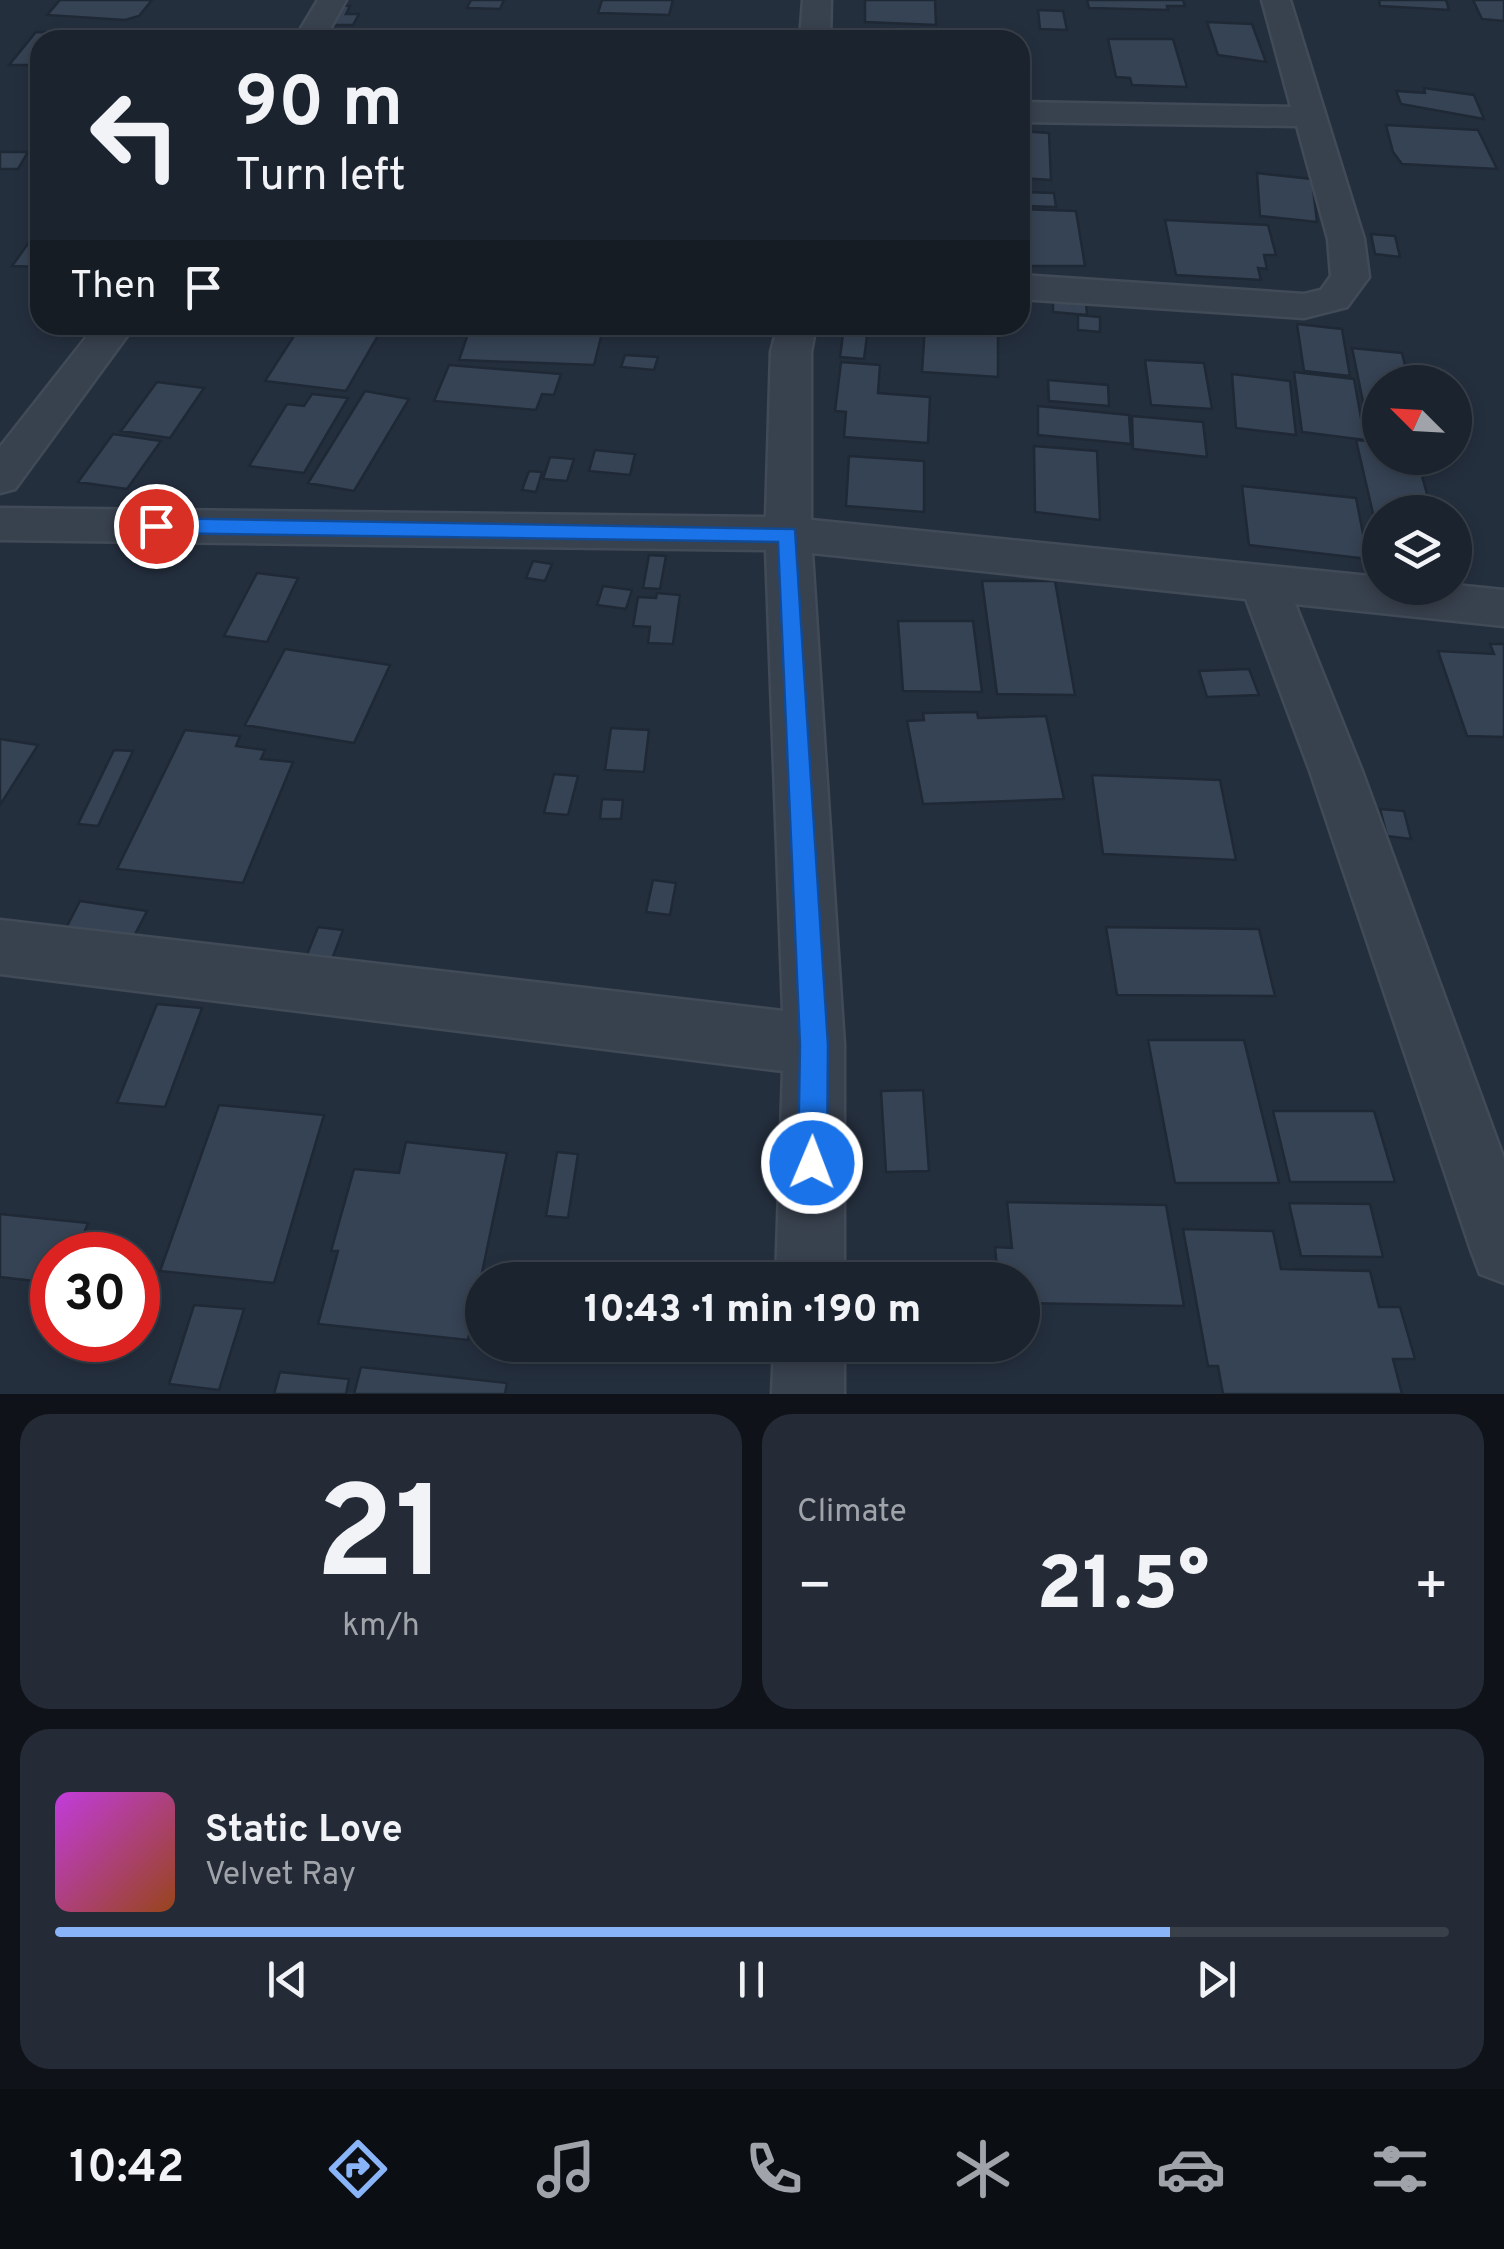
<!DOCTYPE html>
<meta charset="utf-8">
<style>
body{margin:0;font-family:Overpass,sans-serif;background:#242b36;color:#f1f3f6;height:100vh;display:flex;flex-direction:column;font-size:38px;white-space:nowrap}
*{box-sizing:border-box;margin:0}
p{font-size:32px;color:#a0a4aa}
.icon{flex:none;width:55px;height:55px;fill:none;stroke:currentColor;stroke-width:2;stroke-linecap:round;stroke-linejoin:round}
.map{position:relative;height:1394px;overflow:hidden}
.panel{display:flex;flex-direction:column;gap:20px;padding:20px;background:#0f1319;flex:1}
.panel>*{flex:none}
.hud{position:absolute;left:30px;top:30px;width:1000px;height:305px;border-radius:30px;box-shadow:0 5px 15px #0003,0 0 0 2px #39404a;background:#1b232e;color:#f1f3f6;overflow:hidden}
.needle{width:65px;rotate:294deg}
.buttons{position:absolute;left:1362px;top:365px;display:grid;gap:20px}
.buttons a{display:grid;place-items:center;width:110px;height:110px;border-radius:50%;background:#1b232e;box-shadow:0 5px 15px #0003,0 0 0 2px #39404a;font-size:50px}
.speed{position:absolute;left:30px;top:1232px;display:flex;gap:20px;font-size:50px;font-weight:700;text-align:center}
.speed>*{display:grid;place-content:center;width:130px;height:130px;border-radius:50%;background:#1b232e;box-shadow:0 5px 15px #0003,0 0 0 2px #39404a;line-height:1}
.speed .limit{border:15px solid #d22;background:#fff;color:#111}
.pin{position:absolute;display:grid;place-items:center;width:85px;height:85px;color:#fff;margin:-42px;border:5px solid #fff;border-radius:50%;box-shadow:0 2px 10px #0007}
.me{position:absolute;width:110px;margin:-55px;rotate:1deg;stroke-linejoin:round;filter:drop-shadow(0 0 8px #0008)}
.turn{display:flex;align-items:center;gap:35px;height:210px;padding:0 40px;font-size:45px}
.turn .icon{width:130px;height:130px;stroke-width:2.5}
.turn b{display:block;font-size:70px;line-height:85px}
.then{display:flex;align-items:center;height:95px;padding:0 40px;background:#0003;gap:20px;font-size:38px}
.big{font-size:75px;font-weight:800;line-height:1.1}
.panel .widget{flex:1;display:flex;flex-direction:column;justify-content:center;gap:15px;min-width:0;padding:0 35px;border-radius:30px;background:#242b36}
.panel .dial{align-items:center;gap:0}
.dial b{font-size:130px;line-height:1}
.song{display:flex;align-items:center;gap:30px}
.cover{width:120px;height:120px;border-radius:15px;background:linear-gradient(135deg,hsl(290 70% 55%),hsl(20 70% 35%))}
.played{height:10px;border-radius:5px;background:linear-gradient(90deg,#8ab4f8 80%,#39404a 80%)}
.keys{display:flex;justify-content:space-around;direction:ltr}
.heat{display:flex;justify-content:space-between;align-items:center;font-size:55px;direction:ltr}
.panel .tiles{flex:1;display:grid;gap:20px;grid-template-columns:1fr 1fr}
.widget:last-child{grid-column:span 2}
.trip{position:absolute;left:465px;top:1262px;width:575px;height:100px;border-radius:50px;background:#1b232e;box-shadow:0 5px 15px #0003,0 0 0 2px #39404a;font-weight:800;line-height:100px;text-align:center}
.tabs{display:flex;height:160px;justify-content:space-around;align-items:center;background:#0b0e12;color:#a0a4aa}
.tabs .icon{width:70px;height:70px}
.tabs .current{color:#8ab4f8}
.tabs b{font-size:45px;color:#f1f3f6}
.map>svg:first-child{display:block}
.building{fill:#364354;stroke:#1f2835;stroke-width:2.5}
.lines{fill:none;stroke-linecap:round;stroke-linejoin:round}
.street-casing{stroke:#414a57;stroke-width:5}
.street{fill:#38414e;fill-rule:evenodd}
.route{fill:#1a73e8;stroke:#114b97;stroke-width:2.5}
</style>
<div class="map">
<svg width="1504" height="1394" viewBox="0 0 1504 1394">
<rect width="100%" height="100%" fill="#242f3e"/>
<path class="building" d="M60,0H152L139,16L125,20L47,15Z
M471,0H504L500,9L467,8Z
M602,0H673L669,15L598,13Z
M865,0H935L936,25L865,22Z
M1087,0H1183L1185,6H1167L1168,10L1089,8Z
M1379,0H1446L1449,10L1380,6Z
M1473,0H1504V21L1482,19Z
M332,5L350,6L346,14H359L353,25H321Z
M1038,10L1063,11L1067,30L1040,29Z
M1207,22L1252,24L1266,62L1218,55Z
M36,32L101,33L96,40H40V65H9Z
M127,34L189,35L185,40H123Z
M1108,39H1173L1187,87L1132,85L1130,78L1116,77Z
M1424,88L1474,95L1484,119L1401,104L1396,91L1425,93Z
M1386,125L1478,130L1497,169L1402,164L1393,152Z
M1020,131L1049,133L1051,180L1020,178Z
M0,152H28L18,169H0Z
M1257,173L1312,179L1317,222L1260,216Z
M1023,192L1054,193L1056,207L1025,206Z
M1020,209L1076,211L1085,266H1020Z
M1165,220L1268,225L1276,255H1264L1267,269L1258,268L1261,280L1176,275Z
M40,227V267L12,266Z
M1371,234L1395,236L1400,257L1375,254Z
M1053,301L1086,303L1087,315L1053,312Z
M1078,315L1100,317V332L1078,330Z
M1297,324L1342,329L1350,376L1304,371Z
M301,325H355L352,331L379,334L346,391L265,381Z
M471,325H604L594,365L459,360Z
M925,325H998V377L922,372Z
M843,334L867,336L864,359L840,357Z
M1352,348L1402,353L1409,382H1380V432L1369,431Z
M625,355L658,357L654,370L621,367Z
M1145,360L1204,363L1212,409L1151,405Z
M841,362L880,365L878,393L930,397L928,443L844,437L846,412L835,411Z
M449,365L561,374L554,395L542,394L536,410L434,401Z
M1294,372L1354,379L1365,440L1302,432Z
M1232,374L1290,381L1296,435L1236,428Z
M1048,380L1108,385L1109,406L1049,401Z
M157,382L204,388L170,438L121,431Z
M365,391L409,399L354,491L308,483Z
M312,394L348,398L304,473L249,466L287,404L304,406Z
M1038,406L1129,415L1131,444L1038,435Z
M1132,416L1203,422L1207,457L1133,449Z
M113,434L161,441L127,489L78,482Z
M1356,440L1380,442V458H1417L1432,512H1380V518H1374Z
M1034,446L1097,451L1100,520L1035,512Z
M595,450L635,454L630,475L589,471Z
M849,456L924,461V512L846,506Z
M550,457L574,459L567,481L543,479Z
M529,471L542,472L536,492L522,490Z
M1242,486L1356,498L1368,559L1249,545Z
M649,555L666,556L660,589L643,588Z
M533,561L552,564L545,581L526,578Z
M257,573L298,578L267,642L224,636Z
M982,581H1055L1075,695L997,694Z
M603,586L632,590L626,609L597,605Z
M657,593L680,595L673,644L648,643L650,627L633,626L638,597L656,598Z
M898,621H973L982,692L903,691Z
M1490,644H1504V737L1467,736L1438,651L1494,654Z
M285,649L390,665L354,743L245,725Z
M1249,669L1259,695L1207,697L1199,671Z
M977,712L978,718L1046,716L1064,799L923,804L907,721L924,720L923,713Z
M611,728L649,730L644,772L605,770Z
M185,730L240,736L236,746L265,750L261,759L293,762L243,883L117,869Z
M0,739L38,745L0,805Z
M114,750L133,751L98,826L78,824Z
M554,774L578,776L568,815L544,813Z
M1092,775L1220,780L1236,860L1103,854Z
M602,799L623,800L621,819H600Z
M1380,809L1404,811L1411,839L1387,836Z
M653,880L676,883L670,915L646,912Z
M80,901L147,911L130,944L63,934Z
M318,927L343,930L328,970L302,967Z
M1106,927L1259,929L1275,996L1117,995Z
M157,1004L202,1008L165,1107L117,1103Z
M1148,1040H1244L1279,1183H1175Z
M923,1090L929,1171L886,1172L881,1091Z
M219,1105L324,1115L274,1283L160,1271Z
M1273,1111H1374L1395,1182H1290Z
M406,1142L507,1153L468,1340L318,1324L338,1251H331L354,1169L399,1173Z
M557,1152L578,1154L568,1218L546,1216Z
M1007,1202L1166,1205L1184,1306L1022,1303V1280H998L995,1247L1012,1248Z
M1289,1203L1370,1204L1383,1257L1301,1256Z
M0,1214L88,1223L75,1255H52V1283L0,1277Z
M1183,1229L1273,1231L1281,1269L1370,1271L1379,1307H1400L1415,1359H1393L1402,1394H1223L1218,1366H1208Z
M194,1305L244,1309L219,1390L169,1384Z
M900,1345H990L991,1354L900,1347Z
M361,1367L507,1383L505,1394H354Z
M280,1372L349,1379L346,1394H274Z"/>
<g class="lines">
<defs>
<path id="street" d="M318,0H346L324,40H294Z
M803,0H831L830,40H800Z
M1262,0H1290L1364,239L1369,277L1347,307L1304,318L1020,299V275L1304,294L1321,290L1331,276L1328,239L1297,126L1020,122V102L1291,107Z
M96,325H135L15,489L0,493V447Z
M778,325H816L811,352V520L1380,577V588L1455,585L1504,590V626L1295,604L1362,771L1504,1159V1283L1480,1274L1471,1250L1310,771L1246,599L812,553L844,1045V1280H776L783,1071L0,974V920L783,1011L766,550L0,540V508L766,517L771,352Z
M774,1345H844V1394H772Z"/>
</defs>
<use href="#street" class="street-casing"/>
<use href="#street" class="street"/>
</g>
<path class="route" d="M156,518L795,529L828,1045L827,1163L823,1173L812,1177L802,1173L798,1163L800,1045L778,542L156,533L146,526Z"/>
</svg>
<div class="buttons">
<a><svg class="needle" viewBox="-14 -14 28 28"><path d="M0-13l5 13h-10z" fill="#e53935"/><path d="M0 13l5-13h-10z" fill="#a0a4aa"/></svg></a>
<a><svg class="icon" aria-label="layers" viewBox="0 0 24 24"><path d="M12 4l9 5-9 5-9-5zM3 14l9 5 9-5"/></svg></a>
</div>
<div class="speed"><div class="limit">30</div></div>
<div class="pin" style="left:156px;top:526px;background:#d93025"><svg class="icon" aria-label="arrive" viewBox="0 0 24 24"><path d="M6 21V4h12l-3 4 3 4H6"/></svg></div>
<svg class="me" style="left:812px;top:1163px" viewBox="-20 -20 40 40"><circle r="17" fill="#1a73e8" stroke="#fff" stroke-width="3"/><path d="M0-11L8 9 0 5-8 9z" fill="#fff"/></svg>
<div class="trip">10:43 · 1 min · 190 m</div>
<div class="hud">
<div class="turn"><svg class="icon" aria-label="left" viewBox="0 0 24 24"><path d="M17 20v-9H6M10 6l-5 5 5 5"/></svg><div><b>90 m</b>Turn left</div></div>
<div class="then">Then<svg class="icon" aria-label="arrive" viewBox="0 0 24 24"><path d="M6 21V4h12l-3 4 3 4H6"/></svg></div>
</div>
</div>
<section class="panel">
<div class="tiles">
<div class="widget dial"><b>21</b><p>km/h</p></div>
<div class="widget"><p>Climate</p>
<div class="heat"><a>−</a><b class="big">21.5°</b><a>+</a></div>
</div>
<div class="widget">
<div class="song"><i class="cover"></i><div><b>Static Love</b><p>Velvet Ray</p></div></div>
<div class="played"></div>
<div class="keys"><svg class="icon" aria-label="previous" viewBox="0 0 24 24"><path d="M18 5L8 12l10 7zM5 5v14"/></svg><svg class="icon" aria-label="pause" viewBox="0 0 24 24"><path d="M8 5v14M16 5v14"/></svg><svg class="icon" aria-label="next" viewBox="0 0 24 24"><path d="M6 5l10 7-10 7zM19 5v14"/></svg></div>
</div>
</div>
</section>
<nav class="tabs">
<b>10:42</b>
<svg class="icon current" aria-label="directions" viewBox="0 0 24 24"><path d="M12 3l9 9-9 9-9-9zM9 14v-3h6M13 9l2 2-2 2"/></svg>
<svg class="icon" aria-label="music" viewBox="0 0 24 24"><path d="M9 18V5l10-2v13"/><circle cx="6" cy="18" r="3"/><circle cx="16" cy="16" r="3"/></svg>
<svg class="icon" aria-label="phone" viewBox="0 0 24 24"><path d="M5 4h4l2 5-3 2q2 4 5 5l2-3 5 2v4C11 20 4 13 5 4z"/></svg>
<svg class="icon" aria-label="climate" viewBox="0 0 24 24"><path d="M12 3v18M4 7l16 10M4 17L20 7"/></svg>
<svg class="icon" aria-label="car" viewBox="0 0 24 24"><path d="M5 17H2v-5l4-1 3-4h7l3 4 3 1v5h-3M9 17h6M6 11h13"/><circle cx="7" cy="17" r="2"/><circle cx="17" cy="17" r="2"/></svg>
<svg class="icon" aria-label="filters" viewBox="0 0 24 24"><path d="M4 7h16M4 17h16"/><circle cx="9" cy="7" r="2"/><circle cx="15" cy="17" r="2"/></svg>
</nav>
